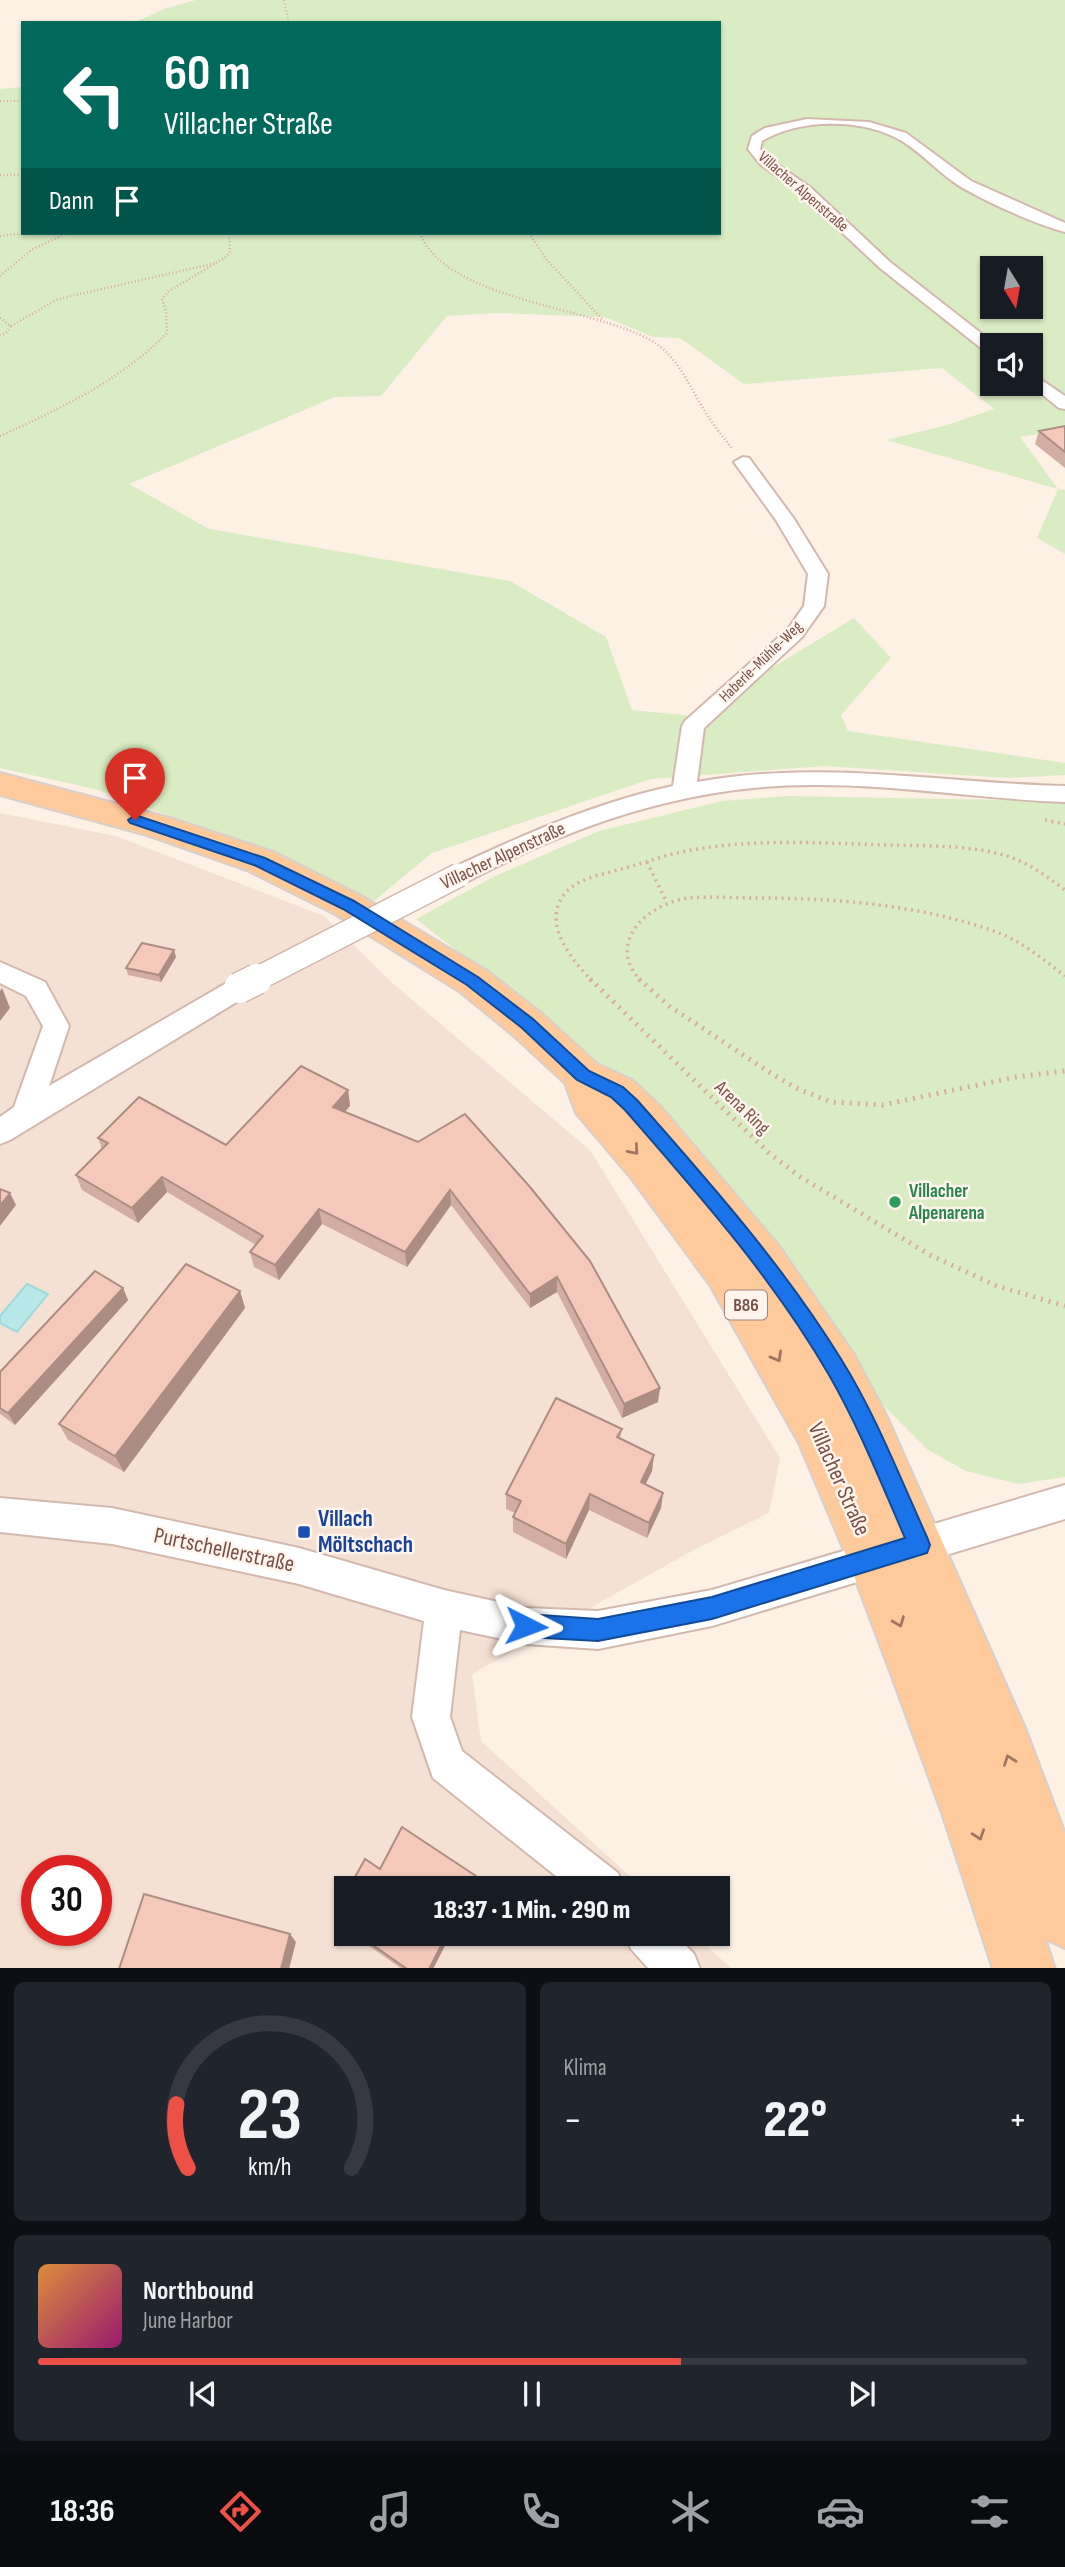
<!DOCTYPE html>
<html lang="de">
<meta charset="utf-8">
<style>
body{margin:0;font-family:"Sofia Sans Condensed",sans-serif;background:#20242c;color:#f1f3f6;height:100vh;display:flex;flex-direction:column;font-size:26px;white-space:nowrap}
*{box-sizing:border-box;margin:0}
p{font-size:23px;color:#9ea1a6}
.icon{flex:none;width:38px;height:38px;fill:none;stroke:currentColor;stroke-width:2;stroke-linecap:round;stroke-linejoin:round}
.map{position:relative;height:1968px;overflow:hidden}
.sheet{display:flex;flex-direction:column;gap:14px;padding:14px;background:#0d0f14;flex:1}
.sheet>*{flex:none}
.guide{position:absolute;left:21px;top:21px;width:700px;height:214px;border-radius:0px;box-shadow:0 2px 5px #0004;background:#00695c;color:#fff;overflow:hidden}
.needle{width:46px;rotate:169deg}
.fabs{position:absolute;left:980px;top:256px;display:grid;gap:14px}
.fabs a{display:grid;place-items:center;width:63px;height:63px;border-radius:0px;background:#171b24;box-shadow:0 2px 5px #0004;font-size:35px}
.speed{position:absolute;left:21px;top:1855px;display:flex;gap:14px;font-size:35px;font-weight:700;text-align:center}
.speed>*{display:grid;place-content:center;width:91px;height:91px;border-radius:50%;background:#171b24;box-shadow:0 2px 5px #0004;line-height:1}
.speed .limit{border:10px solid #d22;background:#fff;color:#111}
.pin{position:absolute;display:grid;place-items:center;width:60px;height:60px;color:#fff;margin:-72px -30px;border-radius:50% 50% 50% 0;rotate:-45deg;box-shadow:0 0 7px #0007}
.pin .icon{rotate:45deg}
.me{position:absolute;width:77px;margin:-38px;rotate:93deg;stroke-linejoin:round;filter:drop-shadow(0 0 5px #0008)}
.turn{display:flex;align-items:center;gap:24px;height:147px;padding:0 28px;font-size:32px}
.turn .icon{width:91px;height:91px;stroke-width:2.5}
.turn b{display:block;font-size:49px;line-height:60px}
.then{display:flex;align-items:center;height:66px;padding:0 28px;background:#0003;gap:14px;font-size:26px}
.big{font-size:52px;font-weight:800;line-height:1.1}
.sheet .card{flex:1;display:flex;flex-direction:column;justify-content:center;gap:10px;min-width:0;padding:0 24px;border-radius:10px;background:#20242c}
.sheet .dial{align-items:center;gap:0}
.dial svg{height:182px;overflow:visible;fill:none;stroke:#363941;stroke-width:7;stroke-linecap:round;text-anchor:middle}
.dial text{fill:#f1f3f6;stroke:none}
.song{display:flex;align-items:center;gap:21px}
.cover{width:84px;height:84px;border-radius:10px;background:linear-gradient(135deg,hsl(30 70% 55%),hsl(320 70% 35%))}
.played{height:7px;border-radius:4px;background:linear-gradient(90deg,#ed5145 65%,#363941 65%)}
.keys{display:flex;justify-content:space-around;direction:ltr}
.heat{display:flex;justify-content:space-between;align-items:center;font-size:38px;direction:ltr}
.sheet .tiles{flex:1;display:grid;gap:14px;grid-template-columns:1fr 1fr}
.card:last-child{grid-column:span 2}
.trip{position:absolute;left:334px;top:1876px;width:396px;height:70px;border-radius:0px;background:#171b24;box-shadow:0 2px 5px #0004;font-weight:800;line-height:70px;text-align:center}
.tabs{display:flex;height:112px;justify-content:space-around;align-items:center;background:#090b0e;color:#9ea1a6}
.tabs .icon{width:49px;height:49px}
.tabs .selected{color:#ed5145}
.tabs b{font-size:32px;color:#f1f3f6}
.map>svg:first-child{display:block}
.residential{fill:#f5e1d3;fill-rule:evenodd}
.green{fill:#daecc3;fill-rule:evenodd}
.water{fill:#b8e8e8;stroke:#9edadb;stroke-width:2}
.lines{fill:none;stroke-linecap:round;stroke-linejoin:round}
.street-casing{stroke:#d2b8ad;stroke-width:4}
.primary-casing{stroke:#d9cfcc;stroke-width:4}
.path-far3{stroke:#d9ac9e;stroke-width:2;stroke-dasharray:1 2.5;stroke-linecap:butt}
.path-far2{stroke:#d9ac9e;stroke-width:2.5;stroke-dasharray:1 2.5;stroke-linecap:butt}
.path-far1{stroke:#d9ac9e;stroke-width:3.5;stroke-dasharray:2 4.5;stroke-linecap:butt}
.path{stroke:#d9ac9e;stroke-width:5;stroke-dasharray:2 6;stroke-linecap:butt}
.street{fill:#fff;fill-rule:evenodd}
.primary{fill:#ffca9b;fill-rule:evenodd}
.street-bridge-far1-casing{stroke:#d2b8ad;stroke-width:26;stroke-linecap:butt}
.street-bridge-casing{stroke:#d2b8ad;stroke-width:33;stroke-linecap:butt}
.street-bridge-far1{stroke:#fff;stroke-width:23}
.street-bridge{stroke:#fff;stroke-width:30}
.wall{fill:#d2ada1}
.shaded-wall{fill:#ab8d83}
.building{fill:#f4c9bb;stroke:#ab8d83;stroke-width:2}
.oneway{stroke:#a07662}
.route{fill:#1a73e8;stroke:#114b97;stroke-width:2}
.leisure-dot{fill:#2e9e5b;stroke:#fff5ed;stroke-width:2.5}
.transit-dot{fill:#1a4fb4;stroke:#fff5ed;stroke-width:2.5}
.labels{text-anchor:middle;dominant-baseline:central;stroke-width:5;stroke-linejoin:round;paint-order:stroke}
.far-street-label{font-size:16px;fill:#785249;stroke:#fff5ed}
.shield{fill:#fff5ed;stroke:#a0837a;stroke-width:2}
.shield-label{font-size:18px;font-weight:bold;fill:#785249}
.street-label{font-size:19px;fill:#785249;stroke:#fff5ed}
.leisure-label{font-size:19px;font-weight:bold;fill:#27864d;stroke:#fff5ed;text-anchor:start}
.near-street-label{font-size:23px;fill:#785249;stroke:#fff5ed}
.near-transit-label{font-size:23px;font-weight:bold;fill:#164399;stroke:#fff5ed;text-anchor:start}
</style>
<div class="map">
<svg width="1065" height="1969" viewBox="0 0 1065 1969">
<rect width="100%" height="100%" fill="#fdf0e5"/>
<path class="residential" d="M0,813L116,836L324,916L391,982L590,1150L780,1458L769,1513L692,1551L472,1674L481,1741L643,1888H346V1934H693L731,1968H0ZM37,1871H96V1930H37Z"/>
<path class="green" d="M196,0H1065V429L1020,437L1058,489L1065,490V554L1037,538L1058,489L886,440L944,426L994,409L942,368L744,384L680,338L653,337L605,317L496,313L447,316L381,396L335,397L129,484L209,529L510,581L606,637L632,710L692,716L854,618L891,658L841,715L848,731L1065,763V775L1006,778L825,766L651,779L432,853L374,901L232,838L95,789L0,768V89L23,87V233H719V23H133L164,9ZM992,268H1031V306H992ZM992,345H1031V383H992Z
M786,796L1065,801V1477L1018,1484L966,1471L928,1450L854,1376L506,989L416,919L493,877L599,831L722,801Z"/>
<path class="water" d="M27,1284L48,1294L17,1332L0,1323V1316Z"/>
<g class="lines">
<defs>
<path id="street" d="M807,119L869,122L906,133L971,181L1065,223V232C1035,224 989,203 961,187C940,174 923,154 902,141C864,118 800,118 762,141L760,149L768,158L811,188L890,262L996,345H992V354L986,352L880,268L801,194L760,164L748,149L752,136L765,128Z
M1031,373L1065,396V409L1059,408L1028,383H1031Z
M743,457L749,458L794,519L828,574L824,606L802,637L704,728L697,782C825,759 938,783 1065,786V802C980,799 896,784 811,785C723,785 635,806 554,840C524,852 496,867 468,881L459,883L450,881L447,875L450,869C523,835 594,803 673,786L682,726L685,721L788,629L804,606L808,574L776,520L734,462Z
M0,962L45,982L69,1026L49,1086L230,981L239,978L248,981L252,988L248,995L10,1140L0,1144V1117L14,1107L43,1026L26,996L0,983Z
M1065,1485V1519L712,1626L598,1649L526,1644L460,1630L450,1717L462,1751L618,1873L624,1888H571L433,1778L412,1717L424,1621L299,1584L112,1544L0,1532V1498L112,1508L299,1548L444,1590L526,1608L598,1611L712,1590Z
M625,1934H675L694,1954L700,1969H649L631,1949Z"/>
<path id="primary" d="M0,773L170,818L273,852L361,896L487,971L541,1013L597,1064L632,1080L660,1106L778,1245L853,1353L886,1415L1025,1728L1065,1834V1948L1045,1939L1055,1969H993L942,1813L890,1671L849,1562L799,1443L710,1285L632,1179L576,1113L565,1083L513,1035L459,991L335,914L247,870L147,835L0,795Z"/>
</defs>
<use href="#street" class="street-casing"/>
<use href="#primary" class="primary-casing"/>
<path class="path-far3" d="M284,0L289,23
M0,101H23"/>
<path class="path-far2" d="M0,175H23
M420,233C446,301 592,306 652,341C679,357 690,388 706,413C714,426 723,437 732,448
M529,233L546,259L603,320
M0,236L27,233
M0,276L31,250L67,233
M0,318L11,326L6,333L0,335
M11,326L58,299L216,263
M0,436C61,408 120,381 167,333L166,311L162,299L169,291L226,257L230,252L229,233"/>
<path class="path-far1" d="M1045,820L1065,824
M647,862L667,903
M592,981C571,959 540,922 566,892C580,877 606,874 625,868C644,863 662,856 681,852C749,838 820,843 889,845C926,846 964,845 1000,854C1025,860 1045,875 1065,890
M641,981C627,966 623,950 632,933C642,914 668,900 689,898C710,896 732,898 753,898C834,898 916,904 994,931C1020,940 1043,959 1065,976"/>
<path class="path" d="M590,979L769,1153L799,1176L930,1255L997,1286L1065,1306
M639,979L669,1006L769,1072L796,1088L831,1102L882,1105L1016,1077L1065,1071"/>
<use href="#street" class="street"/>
<use href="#primary" class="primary"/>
<defs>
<path id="street-bridge-far1" d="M253,981L459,875"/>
<path id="street-bridge" d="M239,988L257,979"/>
</defs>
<use href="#street-bridge-far1" class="street-bridge-far1-casing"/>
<use href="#street-bridge" class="street-bridge-casing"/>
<use href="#street-bridge-far1" class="street-bridge-far1"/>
<use href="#street-bridge" class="street-bridge"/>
</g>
<path class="wall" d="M1065,426V468L1035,444L1039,431Z
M176,957L161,982L128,975L126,968Z
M348,1090L350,1106L345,1112L418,1142L465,1114L658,1402L622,1418L557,1292L530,1308L451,1205L407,1267L322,1224L279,1280L254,1267L250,1252L256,1245L167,1192L138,1223L82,1190L76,1175L102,1149L98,1138L226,1145Z
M123,1288L128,1300L15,1425L0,1414V1372Z
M240,1291L245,1308L124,1472L68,1440L59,1424Z
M622,1429L620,1439L654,1455L652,1471L645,1484L663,1493L661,1508L647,1538L589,1510L566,1559L513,1532V1517L515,1513L506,1509V1494Z
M352,1934H451L433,1969H402Z"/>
<path class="shaded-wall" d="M174,950L176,957L161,982L159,975Z
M2,988L10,1008L0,1021V991Z
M348,1090L350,1106L335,1122L333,1107Z
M162,1177L167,1192L138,1223L132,1208Z
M450,1190L451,1205L407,1267L405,1252Z
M10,1193L16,1205L0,1226V1206Z
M319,1209L322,1224L279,1280L275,1265Z
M557,1277V1292L530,1308V1294Z
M123,1288L128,1300L15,1425L8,1413Z
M240,1291L245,1308L124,1472L115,1456Z
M660,1388L658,1402L622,1418L624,1404Z
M654,1455L652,1471L639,1498L641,1482Z
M663,1493L661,1508L647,1538L649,1523Z
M590,1494L589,1510L566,1559V1544Z
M476,1876L477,1882L474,1888H470Z
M290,1934L296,1942L289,1969H281Z
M447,1934H451L433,1969H429Z"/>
<path class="building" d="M1065,426V452L1039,431Z
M142,943L174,950L159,975L126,968Z
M301,1066L348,1090L333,1107L418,1142L465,1114L530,1187L590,1261L660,1388L624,1404L557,1277L530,1294L450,1190L405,1252L319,1209L275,1265L250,1252L263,1236L162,1177L132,1208L76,1175L108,1143L98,1138L139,1097L226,1145Z
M0,1189L10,1193L0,1206Z
M186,1264L240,1291L115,1456L59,1424Z
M95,1271L123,1288L8,1413L0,1408V1372Z
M556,1398L622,1429L617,1437L654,1455L641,1482L663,1493L649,1523L590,1494L566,1544L513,1517L521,1501L506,1494Z
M402,1827L476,1876L470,1888H349L365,1859L380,1869Z
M144,1894L290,1934L281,1969H119Z
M357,1934H447L429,1969H407Z"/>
<defs><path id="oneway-chevron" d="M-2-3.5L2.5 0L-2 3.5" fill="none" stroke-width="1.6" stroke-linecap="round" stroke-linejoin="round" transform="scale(1.75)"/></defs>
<g class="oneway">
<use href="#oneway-chevron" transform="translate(634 1150) rotate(49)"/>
<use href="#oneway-chevron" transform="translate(777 1357) rotate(61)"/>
<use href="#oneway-chevron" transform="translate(899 1622) rotate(69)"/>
<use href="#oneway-chevron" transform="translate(1009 1760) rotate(-110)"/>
<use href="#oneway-chevron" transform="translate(979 1835) rotate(71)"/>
</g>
<path class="route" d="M135,815L265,858L354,901L478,977L533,1019L589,1071L623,1087L637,1100C710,1183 783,1265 841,1359C876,1415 900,1478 927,1537L930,1545L927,1553L712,1619L598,1641L526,1637L518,1633L515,1626L518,1618L526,1614L598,1619L712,1597L905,1538C881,1483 859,1427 829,1375C773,1278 698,1194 625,1110L611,1097L577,1080L522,1028L467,985L343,909L254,865L130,823L128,820Z"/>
<circle class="leisure-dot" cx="895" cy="1202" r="7"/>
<rect class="transit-dot" x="297" y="1525" width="14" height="14" rx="3.5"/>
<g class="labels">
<g class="far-street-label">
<text transform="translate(803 192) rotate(41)">Villacher Alpenstraße</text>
<text transform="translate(761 662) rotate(-44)">Haberle-Mühle-Weg</text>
</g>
<rect class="shield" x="725" y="1290.5" width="42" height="29" rx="5"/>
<g class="shield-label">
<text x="746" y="1305">B86</text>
</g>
<g class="street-label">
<text transform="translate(503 856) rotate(-25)">Villacher Alpenstraße</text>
<text transform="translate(742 1108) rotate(44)">Arena Ring</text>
</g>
<g class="leisure-label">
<text x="909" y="1191">Villacher<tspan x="909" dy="22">Alpenarena</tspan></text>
</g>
<g class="near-street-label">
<text transform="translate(839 1479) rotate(66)">Villacher Straße</text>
<text transform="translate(224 1550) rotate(12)">Purtschellerstraße</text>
</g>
<g class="near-transit-label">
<text x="318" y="1519">Villach<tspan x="318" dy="26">Möltschach</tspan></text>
</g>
</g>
</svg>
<div class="fabs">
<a><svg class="needle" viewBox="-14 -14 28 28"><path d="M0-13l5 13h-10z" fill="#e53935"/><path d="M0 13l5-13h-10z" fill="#9ea1a6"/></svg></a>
<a><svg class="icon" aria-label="sound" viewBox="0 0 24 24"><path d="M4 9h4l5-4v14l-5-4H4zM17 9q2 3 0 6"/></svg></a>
</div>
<div class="speed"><div class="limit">30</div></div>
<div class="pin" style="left:135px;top:820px;background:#d93025"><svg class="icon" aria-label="arrive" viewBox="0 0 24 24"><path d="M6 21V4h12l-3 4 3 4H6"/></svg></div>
<svg class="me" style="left:526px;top:1626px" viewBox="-20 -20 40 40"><path d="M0-17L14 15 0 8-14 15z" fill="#1a73e8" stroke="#fff" stroke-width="4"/></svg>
<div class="trip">18:37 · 1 Min. · 290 m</div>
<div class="guide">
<div class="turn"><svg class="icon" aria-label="left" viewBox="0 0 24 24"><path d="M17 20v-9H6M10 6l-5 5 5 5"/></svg><div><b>60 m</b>Villacher Straße</div></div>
<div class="then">Dann<svg class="icon" aria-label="arrive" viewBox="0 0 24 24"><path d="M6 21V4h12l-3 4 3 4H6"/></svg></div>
</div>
</div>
<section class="sheet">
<div class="tiles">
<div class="card dial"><svg viewBox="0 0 100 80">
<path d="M14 69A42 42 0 1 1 86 69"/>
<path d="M14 69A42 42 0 0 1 9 41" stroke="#ed5145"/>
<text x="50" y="56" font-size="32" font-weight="700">23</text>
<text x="50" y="72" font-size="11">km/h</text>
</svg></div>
<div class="card"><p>Klima</p>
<div class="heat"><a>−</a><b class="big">22°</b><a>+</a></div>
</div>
<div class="card">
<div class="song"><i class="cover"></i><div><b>Northbound</b><p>June Harbor</p></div></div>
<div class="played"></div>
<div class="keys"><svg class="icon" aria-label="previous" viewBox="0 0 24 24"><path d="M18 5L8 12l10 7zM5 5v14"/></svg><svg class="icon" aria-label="pause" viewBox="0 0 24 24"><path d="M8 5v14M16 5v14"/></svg><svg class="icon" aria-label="next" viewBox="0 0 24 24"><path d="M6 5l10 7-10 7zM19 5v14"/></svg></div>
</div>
</div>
</section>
<nav class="tabs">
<b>18:36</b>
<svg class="icon selected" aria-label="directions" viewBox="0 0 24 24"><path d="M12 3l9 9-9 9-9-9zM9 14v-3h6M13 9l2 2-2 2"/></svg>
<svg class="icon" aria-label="music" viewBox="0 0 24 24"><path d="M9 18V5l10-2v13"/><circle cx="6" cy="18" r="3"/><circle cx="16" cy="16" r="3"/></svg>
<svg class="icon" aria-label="phone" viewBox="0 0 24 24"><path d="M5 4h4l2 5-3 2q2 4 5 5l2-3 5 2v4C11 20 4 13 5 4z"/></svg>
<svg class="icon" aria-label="climate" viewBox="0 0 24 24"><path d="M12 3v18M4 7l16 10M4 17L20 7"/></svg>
<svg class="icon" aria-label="car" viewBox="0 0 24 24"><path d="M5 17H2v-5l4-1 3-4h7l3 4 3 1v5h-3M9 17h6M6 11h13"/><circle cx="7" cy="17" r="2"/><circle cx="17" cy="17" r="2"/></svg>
<svg class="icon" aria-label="filters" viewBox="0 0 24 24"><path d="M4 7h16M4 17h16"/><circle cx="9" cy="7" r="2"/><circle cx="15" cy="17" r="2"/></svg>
</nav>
